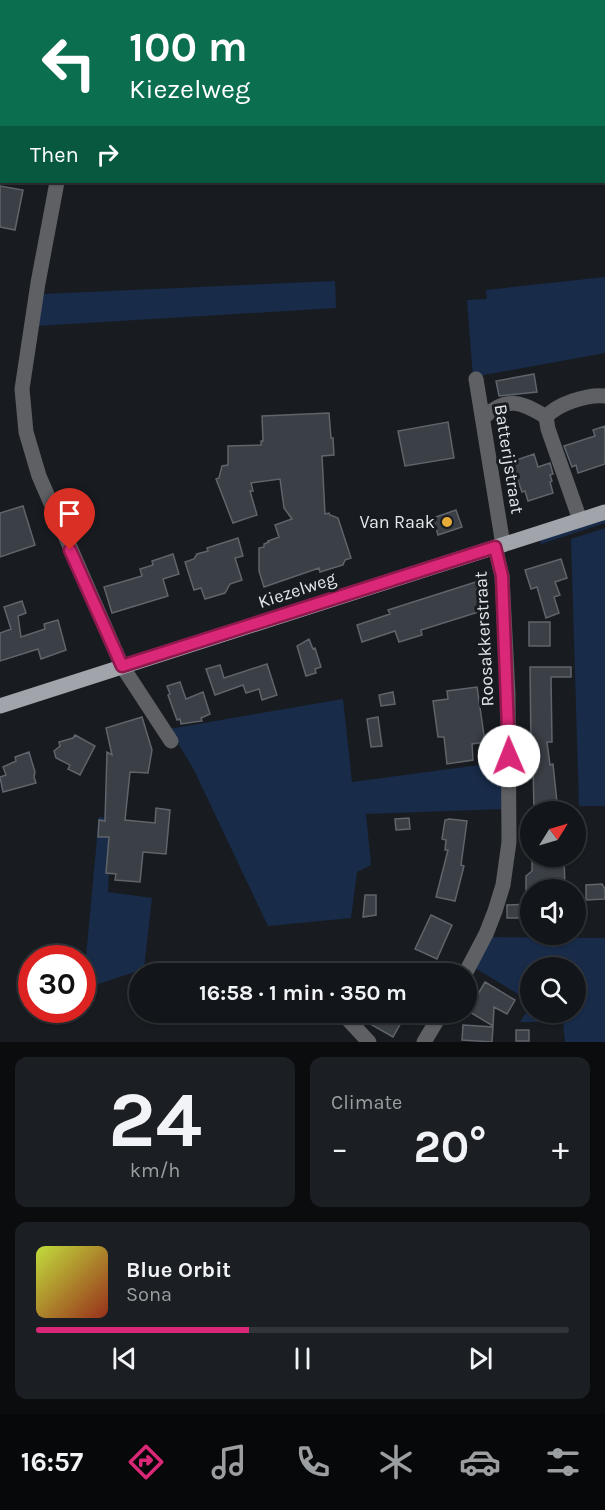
<!DOCTYPE html>
<meta charset="utf-8">
<style>
body{margin:0;font-family:Karla,sans-serif;background:#1b1e22;color:#f1f3f6;height:100vh;display:flex;flex-direction:column;font-size:22px;white-space:nowrap}
*{box-sizing:border-box;margin:0}
p{font-size:20px;color:#9c9fa2}
.icon{flex:none;width:33px;height:33px;fill:none;stroke:currentColor;stroke-width:2;stroke-linecap:round;stroke-linejoin:round}
.map{position:relative;height:1042px;overflow:hidden}
.panel{display:flex;flex-direction:column;gap:15px;padding:15px;background:#0a0c0e;flex:1}
.panel>*{flex:none}
.top-card{position:absolute;left:0px;top:0px;width:606px;height:183px;box-shadow:0 2px 4px #0004,0 0 0 2px #313438;background:#0b6e4f;color:#fff;overflow:hidden}
.needle{width:39px;rotate:53deg}
.controls{position:absolute;left:520px;top:801px;display:grid;gap:12px}
.controls a{display:grid;place-items:center;width:66px;height:66px;border-radius:50%;background:#121519;box-shadow:0 2px 4px #0004,0 0 0 2px #313438;font-size:30px}
.speed{position:absolute;left:18px;top:945px;display:flex;gap:12px;font-size:30px;font-weight:700;text-align:center}
.speed>*{display:grid;place-content:center;width:78px;height:78px;border-radius:50%;background:#121519;box-shadow:0 2px 4px #0004,0 0 0 2px #313438;line-height:1}
.speed .limit{border:9px solid #d22;background:#fff;color:#111}
.pin{position:absolute;display:grid;place-items:center;width:51px;height:51px;color:#fff;margin:-62px -26px;border-radius:50% 50% 50% 0;rotate:-45deg;box-shadow:0 0 6px #0007}
.pin .icon{rotate:45deg}
.me{position:absolute;width:66px;margin:-33px;rotate:359deg;stroke-linejoin:round;filter:drop-shadow(0 0 4px #0008)}
.turn{display:flex;align-items:center;gap:21px;height:126px;padding:0 30px;font-size:27px}
.turn .icon{width:78px;height:78px;stroke-width:2.5}
.turn b{display:block;font-size:42px;line-height:51px}
.then{display:flex;align-items:center;height:57px;padding:0 30px;background:#0003;gap:12px;font-size:22px}
.big{font-size:45px;font-weight:700;line-height:1.1}
.panel .card{flex:1;display:flex;flex-direction:column;justify-content:center;gap:9px;min-width:0;padding:0 21px;border-radius:12px;background:#1b1e22}
.panel .dial{align-items:center;gap:0}
.dial b{font-size:78px;line-height:1}
.song{display:flex;align-items:center;gap:18px}
.cover{width:72px;height:72px;border-radius:9px;background:linear-gradient(135deg,hsl(70 70% 55%),hsl(10 70% 35%))}
.played{height:6px;border-radius:3px;background:linear-gradient(90deg,#db2777 40%,#313438 40%)}
.keys{display:flex;justify-content:space-around;direction:ltr}
.heat{display:flex;justify-content:space-between;align-items:center;font-size:33px;direction:ltr}
.panel .tiles{flex:1;display:grid;gap:15px;grid-template-columns:1fr 1fr}
.card:last-child{grid-column:span 2}
.trip{position:absolute;left:129px;top:963px;width:348px;height:60px;border-radius:30px;background:#121519;box-shadow:0 2px 4px #0004,0 0 0 2px #313438;font-weight:700;line-height:60px;text-align:center}
.dock{display:flex;height:96px;justify-content:space-around;align-items:center;background:#07080a;color:#9c9fa2}
.dock .icon{width:42px;height:42px}
.dock .active{color:#db2777}
.dock b{font-size:27px;color:#f1f3f6}
.map>svg:first-child{display:block}
.green{fill:#182b49}
.building{fill:#3b3f46;stroke:#60646b;stroke-width:1.5}
.lines{fill:none;stroke-linecap:round;stroke-linejoin:round}
.minor{stroke:#5e6063;stroke-width:15}
.major{stroke:#a1a5ab;stroke-width:15}
.route-casing{stroke:#8e194d;stroke-width:15}
.route{stroke:#db2777;stroke-width:10}
.poi-dot{fill:#e7ac37;stroke:#181c21;stroke-width:2}
.labels{text-anchor:middle;dominant-baseline:central;stroke-width:6;stroke-linejoin:round;paint-order:stroke}
.street-label{font-size:18px;fill:#e4e6ea;stroke:#181c21}
.poi-label{font-size:18px;fill:#e4e6ea;stroke:#181c21;text-anchor:end}
</style>
<div class="map">
<svg width="605" height="1042" viewBox="0 0 605 1042">
<rect width="100%" height="100%" fill="#181c21"/>
<path class="green" d="M605,277V353L473,377L467,300L487,299L486,290Z
M335,281L336,308L36,326L43,294Z
M605,518V523L541,544L540,540Z
M605,528V806H579L571,539Z
M343,699L352,782L502,762L504,809L366,814L371,865L357,872L351,918L268,926L193,768L169,729Z
M99,817L111,818L108,892L152,898L144,969L83,989Z
M493,937L605,938V1042H565L563,1022H520L531,1005V1012H576V968H531V1002L475,968Z"/>
<path class="building" d="M0,186L23,190L15,230L0,227Z
M534,374L537,392L499,396L496,381Z
M329,413L331,438H333L334,455L322,456L325,514L329,513L330,515L338,518L351,558L345,560L343,565L320,572L319,568L264,587L259,571V548L264,547V544L269,542L268,541L279,537L275,525L292,519L284,508L280,479L251,483L253,491H250L257,515L233,523L216,479L219,478L222,466L228,465V446L261,445V441H263L262,416Z
M448,422L454,458L405,466L398,431Z
M605,426V464L578,473L576,465L572,467L564,446L595,436L593,430Z
M534,454L538,467L550,463L553,474L550,475L552,481L550,482L553,493L528,501L525,491L522,492L516,475L506,478L502,465Z
M23,506L35,545L0,557V513Z
M456,510L462,527L438,535L433,518Z
M238,538L243,556L235,558L242,580L230,584L225,593L205,599L201,588L194,590L185,562L194,559L197,554L208,551L207,548Z
M173,554L179,574L163,579L168,596L112,613L104,587L142,576L140,569L153,565L152,561Z
M561,559L567,578L555,582L560,595L554,597L559,613L546,618L537,587L531,589L525,570Z
M479,581L488,609L421,630L422,635L399,642L395,631L362,642L357,625L390,614L388,610Z
M22,601L26,613L18,616L21,637L45,629L44,624L58,620L66,650L41,659L38,649L0,661V633L11,629L4,607Z
M529,622H550V646H529Z
M309,639L313,649L315,648L321,667L315,669L316,673L306,676L297,646Z
M267,664L277,695L262,700L259,689L246,693L243,685L215,695L206,669L220,665L224,678Z
M530,667H571V677H551L552,742H547L550,765L553,764L558,812H534L533,765H536L535,743H531Z
M180,682L186,699L203,692L210,714L201,718L202,721L181,724L180,719L177,720L168,695L170,694L167,686Z
M477,687L485,742L472,744L473,760L447,764L444,737H438L433,701L448,699L447,691Z
M393,692L395,704L381,706L379,695Z
M142,717L152,750L148,773L130,772L125,820L155,823L156,808L170,810L166,854L143,852L140,882L115,880L116,874L106,873L109,837H98L99,820L105,821L107,752L112,755L106,728Z
M378,717L382,746L371,747L367,719Z
M75,735L95,746L80,775L68,769L70,765L56,758L54,751L60,746L59,742L73,738Z
M29,752L35,772L34,777L36,783L3,792L0,777L6,775L3,767L16,761L15,757Z
M409,818L410,829L396,830L395,819Z
M449,819L467,821L461,865L464,866L455,901L436,897L448,850H445L446,840L442,839L445,820Z
M532,856H564L565,890H526V876L532,871Z
M602,884L605,889V899L586,900V885Z
M365,895H376V915L363,917Z
M531,904V918H507V905Z
M431,915L452,925L437,959L415,949Z
M485,982L515,1000L507,1014L494,1007L493,1026L468,1011Z
M379,1012H407L393,1037L372,1025Z
M463,1025L493,1027L492,1042L462,1040Z
M516,1030H529V1041H516Z"/>
<g class="lines">
<path class="minor" d="M88,2V0
M57,182L38,283L22,389L26,432L39,476L122,666L171,741
M476,379L503,545
M483,418C506,396 521,401 546,417
M580,520L548,429L546,417C557,404 587,394 605,396
M465,974L486,934L495,911L503,885L509,842L508,694L502,576L495,547
M341,1012L369,1042
M424,1042L442,1012"/>
<path class="major" d="M0,706L605,512"/>
</g>
<g class="lines">
<defs>
<path id="route" d="M70,550L122,666L495,547L502,576L509,756"/>
</defs>
<use href="#route" class="route-casing"/>
<use href="#route" class="route"/>
</g>
<circle class="poi-dot" cx="447" cy="522" r="6"/>
<g class="labels">
<g class="street-label">
<text transform="translate(509 459) rotate(81)">Batterijstraat</text>
<text transform="translate(297 590) rotate(-18)">Kiezelweg</text>
<text transform="translate(484 639) rotate(-93)">Roosakkerstraat</text>
</g>
<g class="poi-label">
<text x="435" y="522">Van Raak</text>
</g>
</g>
</svg>
<div class="controls">
<a><svg class="needle" viewBox="-14 -14 28 28"><path d="M0-13l5 13h-10z" fill="#e53935"/><path d="M0 13l5-13h-10z" fill="#9c9fa2"/></svg></a>
<a><svg class="icon" aria-label="sound" viewBox="0 0 24 24"><path d="M4 9h4l5-4v14l-5-4H4zM17 9q2 3 0 6"/></svg></a>
<a><svg class="icon" aria-label="search" viewBox="0 0 24 24"><circle cx="10" cy="10" r="6"/><path d="M15 15l6 6"/></svg></a>
</div>
<div class="speed"><div class="limit">30</div></div>
<div class="pin" style="left:70px;top:550px;background:#d93025"><svg class="icon" aria-label="arrive" viewBox="0 0 24 24"><path d="M6 21V4h12l-3 4 3 4H6"/></svg></div>
<svg class="me" style="left:509px;top:756px" viewBox="-20 -20 40 40"><circle r="19" fill="#fff"/><path d="M0-13L10 11 0 6-10 11z" fill="#db2777"/></svg>
<div class="trip">16:58 · 1 min · 350 m</div>
<div class="top-card">
<div class="turn"><svg class="icon" aria-label="left" viewBox="0 0 24 24"><path d="M17 20v-9H6M10 6l-5 5 5 5"/></svg><div><b>100 m</b>Kiezelweg</div></div>
<div class="then">Then<svg class="icon" aria-label="right" viewBox="0 0 24 24"><path d="M7 20v-9h11M14 6l5 5-5 5"/></svg></div>
</div>
</div>
<section class="panel">
<div class="tiles">
<div class="card dial"><b>24</b><p>km/h</p></div>
<div class="card"><p>Climate</p>
<div class="heat"><a>−</a><b class="big">20°</b><a>+</a></div>
</div>
<div class="card">
<div class="song"><i class="cover"></i><div><b>Blue Orbit</b><p>Sona</p></div></div>
<div class="played"></div>
<div class="keys"><svg class="icon" aria-label="previous" viewBox="0 0 24 24"><path d="M18 5L8 12l10 7zM5 5v14"/></svg><svg class="icon" aria-label="pause" viewBox="0 0 24 24"><path d="M8 5v14M16 5v14"/></svg><svg class="icon" aria-label="next" viewBox="0 0 24 24"><path d="M6 5l10 7-10 7zM19 5v14"/></svg></div>
</div>
</div>
</section>
<nav class="dock">
<b>16:57</b>
<svg class="icon active" aria-label="directions" viewBox="0 0 24 24"><path d="M12 3l9 9-9 9-9-9zM9 14v-3h6M13 9l2 2-2 2"/></svg>
<svg class="icon" aria-label="music" viewBox="0 0 24 24"><path d="M9 18V5l10-2v13"/><circle cx="6" cy="18" r="3"/><circle cx="16" cy="16" r="3"/></svg>
<svg class="icon" aria-label="phone" viewBox="0 0 24 24"><path d="M5 4h4l2 5-3 2q2 4 5 5l2-3 5 2v4C11 20 4 13 5 4z"/></svg>
<svg class="icon" aria-label="climate" viewBox="0 0 24 24"><path d="M12 3v18M4 7l16 10M4 17L20 7"/></svg>
<svg class="icon" aria-label="car" viewBox="0 0 24 24"><path d="M5 17H2v-5l4-1 3-4h7l3 4 3 1v5h-3M9 17h6M6 11h13"/><circle cx="7" cy="17" r="2"/><circle cx="17" cy="17" r="2"/></svg>
<svg class="icon" aria-label="filters" viewBox="0 0 24 24"><path d="M4 7h16M4 17h16"/><circle cx="9" cy="7" r="2"/><circle cx="15" cy="17" r="2"/></svg>
</nav>
